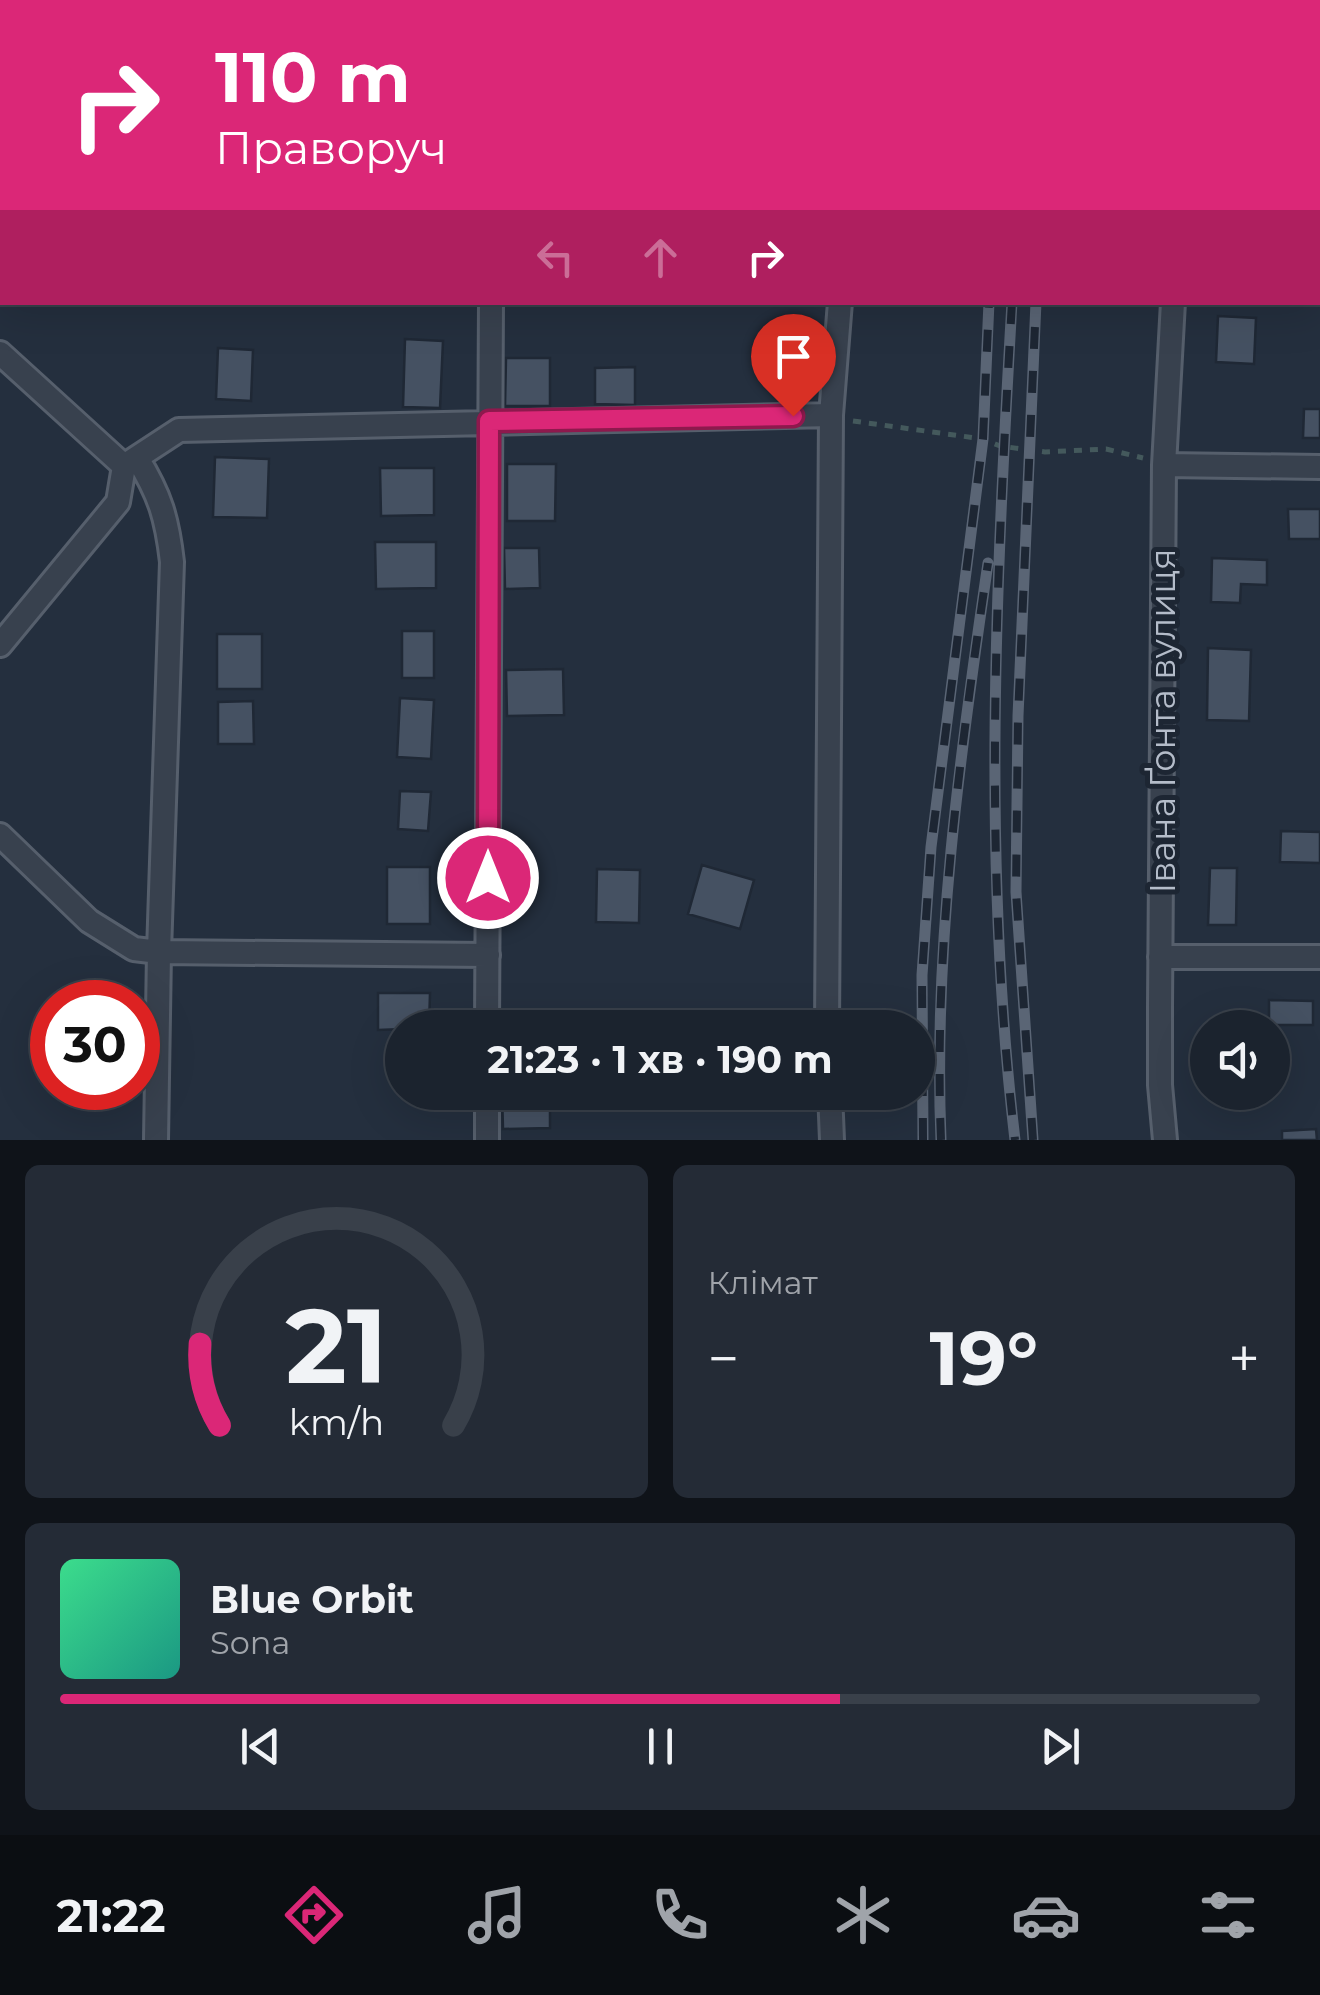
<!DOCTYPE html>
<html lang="uk">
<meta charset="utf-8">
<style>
body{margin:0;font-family:Montserrat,sans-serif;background:#242b36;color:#f1f3f6;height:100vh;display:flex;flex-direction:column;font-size:38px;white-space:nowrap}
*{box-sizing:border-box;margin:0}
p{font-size:32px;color:#a0a4aa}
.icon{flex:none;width:55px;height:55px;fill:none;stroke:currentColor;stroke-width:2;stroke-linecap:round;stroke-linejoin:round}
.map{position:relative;height:1140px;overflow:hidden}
.drawer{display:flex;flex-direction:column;gap:25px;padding:25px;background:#0f1319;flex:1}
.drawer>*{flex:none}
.guide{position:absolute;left:0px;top:0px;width:1320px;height:305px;box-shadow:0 10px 40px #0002,0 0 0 2px #39404a;background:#db2777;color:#fff;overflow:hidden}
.tools{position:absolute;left:1190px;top:1010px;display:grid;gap:20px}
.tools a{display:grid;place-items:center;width:100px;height:100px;border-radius:50%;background:#1b232e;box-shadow:0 10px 40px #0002,0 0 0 2px #39404a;font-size:50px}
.speed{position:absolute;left:30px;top:980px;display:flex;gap:20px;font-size:50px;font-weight:700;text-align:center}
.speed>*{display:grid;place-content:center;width:130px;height:130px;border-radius:50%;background:#1b232e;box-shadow:0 10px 40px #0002,0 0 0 2px #39404a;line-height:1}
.speed .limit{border:15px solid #d22;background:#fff;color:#111}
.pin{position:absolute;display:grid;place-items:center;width:85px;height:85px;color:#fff;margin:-102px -42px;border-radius:50% 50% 50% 0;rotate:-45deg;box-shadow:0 0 10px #0007}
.pin .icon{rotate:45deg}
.me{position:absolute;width:110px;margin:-55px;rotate:0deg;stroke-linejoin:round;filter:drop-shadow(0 0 8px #0008)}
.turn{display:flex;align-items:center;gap:35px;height:210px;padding:0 50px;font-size:45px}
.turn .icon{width:130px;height:130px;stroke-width:2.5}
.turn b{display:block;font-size:70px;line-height:85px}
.lanes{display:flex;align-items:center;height:95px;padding:0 50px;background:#0003;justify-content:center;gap:50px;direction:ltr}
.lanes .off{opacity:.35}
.big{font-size:75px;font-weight:700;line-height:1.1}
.drawer .widget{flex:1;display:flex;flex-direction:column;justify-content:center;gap:15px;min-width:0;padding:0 35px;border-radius:15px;background:#242b36}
.drawer .dial{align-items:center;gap:0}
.dial svg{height:260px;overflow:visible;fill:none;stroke:#39404a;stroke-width:7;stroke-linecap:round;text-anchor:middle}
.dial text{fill:#f1f3f6;stroke:none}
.song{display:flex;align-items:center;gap:30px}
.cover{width:120px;height:120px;border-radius:15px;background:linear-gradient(135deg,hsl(150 70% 55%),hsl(170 70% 35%))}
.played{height:10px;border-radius:5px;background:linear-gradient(90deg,#db2777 65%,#39404a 65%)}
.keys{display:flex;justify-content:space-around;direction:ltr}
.heat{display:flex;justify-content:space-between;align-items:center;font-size:55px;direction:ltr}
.drawer .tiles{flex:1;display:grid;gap:25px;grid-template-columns:1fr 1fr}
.widget:last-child{grid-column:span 2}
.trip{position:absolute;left:385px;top:1010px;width:550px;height:100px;border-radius:50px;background:#1b232e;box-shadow:0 10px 40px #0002,0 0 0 2px #39404a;font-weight:700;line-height:100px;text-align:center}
.menu{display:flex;height:160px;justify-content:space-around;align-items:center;background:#0b0e12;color:#a0a4aa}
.menu .icon{width:70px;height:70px}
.menu .current{color:#db2777}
.menu b{font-size:45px;color:#f1f3f6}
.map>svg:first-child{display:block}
.building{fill:#455162;stroke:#1f2835;stroke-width:2.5}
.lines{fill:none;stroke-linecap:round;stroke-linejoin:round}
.minor-casing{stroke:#565f6c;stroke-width:28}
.path{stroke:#44595c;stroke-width:5;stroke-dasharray:8 8;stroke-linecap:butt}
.minor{stroke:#38414e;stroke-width:22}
.rail-casing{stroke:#5a6575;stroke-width:11}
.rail{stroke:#1d2633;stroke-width:8;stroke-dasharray:22;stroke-linecap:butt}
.route-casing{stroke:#8e194d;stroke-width:25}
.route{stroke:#db2777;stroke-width:18}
.labels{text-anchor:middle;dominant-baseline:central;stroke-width:10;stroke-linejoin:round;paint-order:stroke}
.street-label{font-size:35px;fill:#b4bcc9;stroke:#1d2633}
</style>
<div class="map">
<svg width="1320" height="1140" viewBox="0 0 1320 1140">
<rect width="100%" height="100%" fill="#242f3e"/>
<path class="building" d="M1318,26H1320V71H1318Z
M1218,316L1256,318L1254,364L1216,362Z
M405,339L443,341L440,408L403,407Z
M218,348L253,350L251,401L216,399Z
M506,358H550V406H505Z
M635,367V405L595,404V368Z
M1304,409H1320V438H1303Z
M215,457L269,459L267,518L213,517Z
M507,464H556L555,521H507Z
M380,468H434V515L381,516Z
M1288,509H1320V539H1289Z
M375,542H436V588L376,589Z
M504,548H539L540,588L505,589Z
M1212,558L1267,560V585L1241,584L1240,603L1211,602Z
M402,631H434V678H402Z
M217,634H262V689H217Z
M1208,648L1251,650L1249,721L1207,720Z
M563,669L564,715L507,716L506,670Z
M400,698L434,700L431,759L397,757Z
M253,701L254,744H218V702Z
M400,791L431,792L428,831L398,829Z
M1281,831L1320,832V863L1280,862Z
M702,865L754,880L740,929L688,914Z
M387,867H430V924H387Z
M1210,868H1237L1236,925H1208Z
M597,869L640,870L639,923L596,922Z
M378,993H430L429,1028L378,1030Z
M1269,1000L1313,1001V1025H1269Z
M502,1092H550V1128L503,1129Z
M1316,1129L1317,1140H1282V1131Z"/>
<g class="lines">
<defs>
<path id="minor" d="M512,2V0
M858,2V0
M1190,2V0
M0,353L124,466L179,430L831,415
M137,458C160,495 167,518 172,562L159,952L156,1140
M1164,465L1320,467
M0,645L118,502L124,466
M0,835L89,921L134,949L159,952L488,955
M1160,957H1320
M487,1028L491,302
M827,1028L831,415L840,302
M830,1092L832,1140
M487,1140V1092
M1165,1140L1160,1085V1007L1164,465L1173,302"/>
</defs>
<use href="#minor" class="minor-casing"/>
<path class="path" d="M1000,0L1017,2
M1160,2L1163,0
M853,421L983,439L1000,446L1045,452L1106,449L1143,458"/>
<use href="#minor" class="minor"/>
<defs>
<path id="rail" d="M1012,2L1013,0
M1045,2L1046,0
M1012,302C996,581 982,862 1015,1140
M923,1140L922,975L931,847L983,439L989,302
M941,1140C933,947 960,754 988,563
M1033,1140L1016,892L1018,716L1036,302"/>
</defs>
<use href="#rail" class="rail-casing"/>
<use href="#rail" class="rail"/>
</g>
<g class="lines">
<defs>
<path id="route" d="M488,878L489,421L793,416"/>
</defs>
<use href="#route" class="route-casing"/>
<use href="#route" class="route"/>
</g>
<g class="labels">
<g class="street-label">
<text transform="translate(1162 721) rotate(-90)">Івана Ґонта вулиця</text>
</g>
</g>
</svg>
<div class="tools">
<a><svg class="icon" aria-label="sound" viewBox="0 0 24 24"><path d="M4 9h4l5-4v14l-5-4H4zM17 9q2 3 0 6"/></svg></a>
</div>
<div class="speed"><div class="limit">30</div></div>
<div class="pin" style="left:793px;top:416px;background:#d93025"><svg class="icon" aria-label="arrive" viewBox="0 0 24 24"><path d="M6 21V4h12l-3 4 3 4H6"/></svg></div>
<svg class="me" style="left:488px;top:878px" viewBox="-20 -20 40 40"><circle r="17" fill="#db2777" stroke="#fff" stroke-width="3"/><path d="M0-11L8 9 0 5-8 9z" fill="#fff"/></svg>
<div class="trip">21:23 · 1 хв · 190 m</div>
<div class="guide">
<div class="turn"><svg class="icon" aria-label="right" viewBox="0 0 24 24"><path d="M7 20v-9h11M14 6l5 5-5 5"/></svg><div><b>110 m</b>Праворуч</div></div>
<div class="lanes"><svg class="icon off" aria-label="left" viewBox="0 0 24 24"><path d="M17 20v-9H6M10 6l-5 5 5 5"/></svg><svg class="icon off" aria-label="ahead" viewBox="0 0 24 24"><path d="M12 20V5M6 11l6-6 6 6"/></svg><svg class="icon" aria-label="right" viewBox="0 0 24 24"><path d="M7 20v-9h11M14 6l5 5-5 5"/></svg></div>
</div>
</div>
<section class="drawer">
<div class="tiles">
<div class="widget dial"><svg viewBox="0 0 100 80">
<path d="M14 69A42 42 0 1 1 86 69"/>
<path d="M14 69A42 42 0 0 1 8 44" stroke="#db2777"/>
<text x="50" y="56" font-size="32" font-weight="700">21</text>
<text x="50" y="72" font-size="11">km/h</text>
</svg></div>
<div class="widget"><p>Клімат</p>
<div class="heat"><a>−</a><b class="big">19°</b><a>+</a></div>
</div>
<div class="widget">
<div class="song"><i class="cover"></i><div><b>Blue Orbit</b><p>Sona</p></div></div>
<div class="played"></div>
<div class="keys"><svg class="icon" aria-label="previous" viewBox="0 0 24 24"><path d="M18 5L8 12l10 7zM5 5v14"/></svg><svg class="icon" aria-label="pause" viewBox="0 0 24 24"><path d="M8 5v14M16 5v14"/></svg><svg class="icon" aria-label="next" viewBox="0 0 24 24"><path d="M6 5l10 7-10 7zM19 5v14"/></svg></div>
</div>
</div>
</section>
<nav class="menu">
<b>21:22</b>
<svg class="icon current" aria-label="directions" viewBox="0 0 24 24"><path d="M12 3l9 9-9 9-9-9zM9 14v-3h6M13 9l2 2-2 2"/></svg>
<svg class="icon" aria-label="music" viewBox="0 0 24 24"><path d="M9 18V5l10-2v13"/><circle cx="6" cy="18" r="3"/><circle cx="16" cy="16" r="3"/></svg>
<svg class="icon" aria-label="phone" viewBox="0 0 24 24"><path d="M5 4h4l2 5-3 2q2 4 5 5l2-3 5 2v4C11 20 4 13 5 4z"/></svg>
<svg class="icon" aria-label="climate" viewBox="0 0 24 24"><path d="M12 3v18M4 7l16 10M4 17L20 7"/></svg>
<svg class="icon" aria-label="car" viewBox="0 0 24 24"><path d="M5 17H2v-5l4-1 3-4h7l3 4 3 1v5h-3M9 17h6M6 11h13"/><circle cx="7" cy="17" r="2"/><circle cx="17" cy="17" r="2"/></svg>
<svg class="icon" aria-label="filters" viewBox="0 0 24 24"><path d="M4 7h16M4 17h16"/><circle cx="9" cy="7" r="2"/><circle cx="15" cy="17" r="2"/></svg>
</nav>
